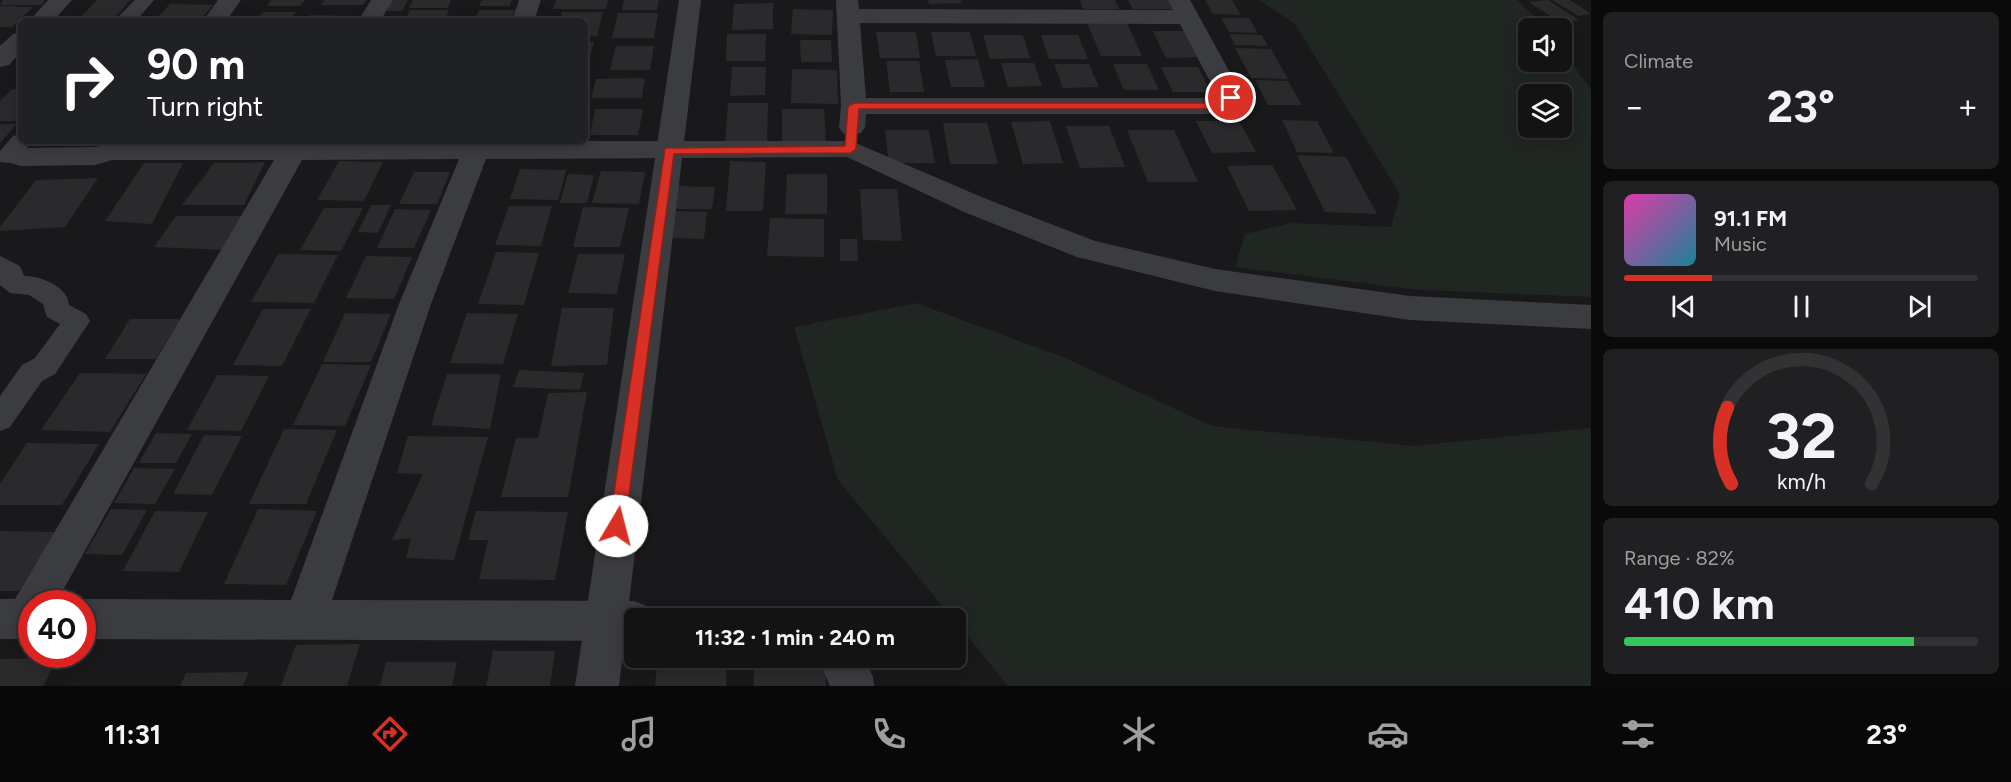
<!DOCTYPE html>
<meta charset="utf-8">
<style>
body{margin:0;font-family:Figtree,sans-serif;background:#202022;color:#f1f3f6;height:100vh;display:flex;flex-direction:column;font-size:22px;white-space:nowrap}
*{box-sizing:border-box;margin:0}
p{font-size:20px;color:#9d9ea0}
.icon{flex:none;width:33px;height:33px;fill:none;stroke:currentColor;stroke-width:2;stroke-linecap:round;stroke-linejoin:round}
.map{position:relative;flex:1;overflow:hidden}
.side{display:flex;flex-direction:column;gap:12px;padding:12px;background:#0a0a0b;width:420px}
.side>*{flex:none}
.guide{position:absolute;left:18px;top:18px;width:570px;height:126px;border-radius:9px;box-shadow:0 3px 15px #0003,0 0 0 2px #323234;background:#202124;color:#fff;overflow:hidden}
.controls{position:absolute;left:1518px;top:18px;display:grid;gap:12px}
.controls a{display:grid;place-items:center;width:54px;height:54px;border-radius:9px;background:#131314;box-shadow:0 3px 15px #0003,0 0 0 2px #323234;font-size:30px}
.speed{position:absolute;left:18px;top:590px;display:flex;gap:12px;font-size:30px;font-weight:700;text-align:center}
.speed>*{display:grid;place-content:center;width:78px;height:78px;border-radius:50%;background:#131314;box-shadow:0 3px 15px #0003,0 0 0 2px #323234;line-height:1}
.speed .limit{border:9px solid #d22;background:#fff;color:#111}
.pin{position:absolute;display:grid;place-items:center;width:51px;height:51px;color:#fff;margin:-26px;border:3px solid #fff;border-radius:50%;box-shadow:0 2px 6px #0007}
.me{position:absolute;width:66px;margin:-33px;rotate:8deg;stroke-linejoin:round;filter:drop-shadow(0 0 4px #0008)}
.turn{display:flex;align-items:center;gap:21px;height:126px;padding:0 30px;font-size:27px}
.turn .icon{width:78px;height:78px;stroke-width:2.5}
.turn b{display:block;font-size:42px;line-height:51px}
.big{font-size:45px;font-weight:700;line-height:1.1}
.side .widget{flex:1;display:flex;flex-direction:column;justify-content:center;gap:9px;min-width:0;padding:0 21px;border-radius:9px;background:#202022}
.side .dial{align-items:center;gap:0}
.dial svg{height:156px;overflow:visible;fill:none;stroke:#323234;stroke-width:7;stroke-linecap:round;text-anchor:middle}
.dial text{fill:#f1f3f6;stroke:none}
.song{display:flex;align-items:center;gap:18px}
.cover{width:72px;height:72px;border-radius:9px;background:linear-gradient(135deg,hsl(320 70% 55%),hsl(190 70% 35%))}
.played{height:6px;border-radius:3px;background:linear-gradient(90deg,#d93025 25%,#323234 25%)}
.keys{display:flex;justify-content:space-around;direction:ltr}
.heat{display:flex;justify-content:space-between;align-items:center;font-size:33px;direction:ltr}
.charge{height:9px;border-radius:4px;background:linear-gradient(90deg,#34c759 82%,#323234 0)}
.trip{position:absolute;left:624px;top:608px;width:342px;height:60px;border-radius:9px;background:#131314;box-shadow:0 3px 15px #0003,0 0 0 2px #323234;font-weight:700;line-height:60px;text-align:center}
.menu{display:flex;height:96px;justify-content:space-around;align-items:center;background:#080808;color:#9d9ea0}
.menu .icon{width:42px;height:42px}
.menu .current{color:#d93025}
.menu b{font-size:27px;color:#f1f3f6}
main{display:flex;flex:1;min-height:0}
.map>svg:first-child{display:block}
.green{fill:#202621;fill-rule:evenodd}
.building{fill:#2a2a2c}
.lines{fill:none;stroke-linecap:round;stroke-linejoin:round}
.pedestrian{fill:#3b3c40;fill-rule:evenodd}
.minor{fill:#3b3c40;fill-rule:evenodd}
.tertiary{fill:#3b3c40;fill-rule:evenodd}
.route{fill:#d93025;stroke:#8d1f18;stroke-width:1.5}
</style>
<main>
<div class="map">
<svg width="1591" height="686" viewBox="0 0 1591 686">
<rect width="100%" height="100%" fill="#19191b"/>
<path class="green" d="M1259,0H1517L1546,28H1528V62H1562V50L1591,89V297L1419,290L1235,267L1245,234L1291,223L1391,227L1400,194L1295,24ZM1528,94H1562V128H1528Z
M916,303L1063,357L1212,426L1414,446L1591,428V686H1008L956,622V618H952L838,480L794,327Z"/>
<path class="building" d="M3,0H45L41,5H0Z
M97,0H130L112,21H77Z
M271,0H305L300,6H267Z
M324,0H367L363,5H321Z
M392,0H408L402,11H386Z
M413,0H451L448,8H409Z
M482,0H512L509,6H479Z
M556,0H608L606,9H553Z
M624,0H659L657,10H622Z
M928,0H961L962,3L929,4Z
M1080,0H1115L1119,9H1083Z
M1128,0H1169L1173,9H1133Z
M1205,0H1232L1241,15L1213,14Z
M1548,0L1579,20L1561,23L1529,2Z
M1552,0H1570L1591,14L1578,16Z
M773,3V29L732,30L734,4Z
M170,4L213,5L199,21H154Z
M0,6H16L14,7H33L12,27H0Z
M793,9L833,10L832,35L791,34Z
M410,10H449L444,21H404Z
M479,10H515L511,21H474Z
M263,12H296L289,21H255Z
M562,12H603L597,36L585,37V21H560Z
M618,13H658L654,38H612Z
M310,15L354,16L351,21H306Z
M1221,18H1249L1258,33L1229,32Z
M1087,23H1127L1142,56H1101Z
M1153,31H1186L1200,57L1166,58Z
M876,32H916L920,58H880Z
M931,32H970L976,56H936Z
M727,34H766L765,61H726Z
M1229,34L1262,35L1268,46L1235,45Z
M983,35H1023L1030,58L990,59Z
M1041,35H1078L1088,59H1049Z
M800,40H831L832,62H801Z
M585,42H594L587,69H585Z
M616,46H654L650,70H610Z
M1235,48L1271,49L1288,79L1251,78Z
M978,59L985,87H951L945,60Z
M886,61H919L924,92H890Z
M1001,63H1034L1042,86L1008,87Z
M1054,64H1089L1099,87L1063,88Z
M1113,64H1147L1159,90H1124Z
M732,67H766L765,95L730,96Z
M1161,67H1198L1211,92H1173Z
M792,69L837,70L838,104L791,103Z
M645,78L642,98H591L596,79Z
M1255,80L1288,81L1302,105H1268Z
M12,89H21V119L19,121H0V101Z
M728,103H768L767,142L725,143Z
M595,109H643L638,135H590Z
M782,109H824L826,141H782Z
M1282,120L1317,121L1334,153L1297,152Z
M1050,121L1063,163L1023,164L1011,122Z
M1196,121H1239L1256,152L1212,153Z
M943,123H987L998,164H950Z
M0,124H17L0,143Z
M1066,126H1109L1125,167L1080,168Z
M885,130H929L935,163H889Z
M1127,130H1174L1198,182H1148Z
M57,141H95L93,144H55Z
M1297,155L1346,157L1377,214L1325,212Z
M339,161L383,162L364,201L317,200Z
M730,161L766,162L763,211H726Z
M265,162L244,205H182L214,163Z
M144,163H183L152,224L105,221Z
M1272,165L1297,210L1249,211L1227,166Z
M520,169L566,170L558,200L510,199Z
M601,171L645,172L639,204L592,203Z
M414,172H450L437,204H399Z
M568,174L594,175L587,203H560Z
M787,174H827V214H785Z
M98,178L65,227L0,231V227L36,180Z
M677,186L715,187L712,209H674Z
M860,189H897L902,241L863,240Z
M371,205H391L378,233L358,232Z
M509,206H552L541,246L495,245Z
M583,207L629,208L620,247H573Z
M324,208H363L341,251L300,250Z
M395,209L431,210L414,248H377Z
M673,211L707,212L704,239L669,238Z
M176,216H242L226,250L154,247Z
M770,218L824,219V257L767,256Z
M840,239H857L858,261H840Z
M496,252L539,253L524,305L478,304Z
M278,254L338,255L314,303L251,302Z
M578,254H625L617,294L568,293Z
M366,256L412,257L394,299L346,298Z
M562,308H614L607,365L551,366Z
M263,309H311L282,366L233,365Z
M345,313L391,314L371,362H323Z
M467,313L518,314L503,364L450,363Z
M130,319H180L156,359H105Z
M322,364L371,365L345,426L293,425Z
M519,370L584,373L580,390L513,387Z
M80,373L146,374L110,432L41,430Z
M447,374H501L490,429L431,425Z
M217,375L269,376L241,431L187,430Z
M587,392L568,497H501L516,438H538L548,393Z
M284,429L337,430L306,504H249Z
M156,433L192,434L176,463H139Z
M204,435L242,436L212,495L173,494Z
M408,436L488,437L454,560L406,558L411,538L392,540L423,474L397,473Z
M27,443L99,444L62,505H0V484Z
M134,468L175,469L155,504L114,503Z
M111,509L147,510L122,555L85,554Z
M258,509L317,511L286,585L224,584Z
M155,511L208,512L179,572L123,571Z
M476,511L568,512L555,580L479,579L488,540H468Z
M0,531L56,532L19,591H0Z
M360,644L347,686H281L296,645Z
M493,651H555L550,686H486Z
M658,657H727L726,686H655Z
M58,658L43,686H0V659Z
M386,662H457L452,686H380Z
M754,662H825L826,686H754Z
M249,672L243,686H180L186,673Z"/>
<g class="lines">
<path class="pedestrian" d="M135,0H154L136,21H114Z
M21,134V141H32L24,151L29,152L32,157L29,162L21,164L0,162V151L13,136Z
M0,256L20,266L24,276C39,275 69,287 69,305L86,314L90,321L55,374L42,381L10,427L0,431V396L22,365L35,358L60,324L47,317L43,304L29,295L10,293L0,285Z"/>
<path class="minor" d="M48,0H72L53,21H29Z
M218,0H241L226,21H203Z
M371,0H393L380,21H358Z
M519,0H541L534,21H512Z
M836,0H858L859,9L1173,10L1168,0H1190L1244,98L1240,103L1213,114H866L865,127L861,133L852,135L843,133L839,127L841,106ZM860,23L1180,24L1217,95L1209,98H866Z
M21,32V52L9,65L0,67V46L13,34Z
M286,141H851L984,198L1095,241L1215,269L1410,296L1591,305V329L1410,320L1215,291L1077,257L964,212L847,157L486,159L431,304L332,600L634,601L649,607L654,618H634V641L82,639V603H72L82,599L291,600L399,304L459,159L302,160L56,603H32V639H0V599H15L274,160H112L95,165L21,166L11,163L7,157L11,151L21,148L95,147L112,144L285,143Z
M817,657H863L873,677L874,686H830Z"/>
<path class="tertiary" d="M679,0H701L619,686H575Z"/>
</g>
<path class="route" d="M1231,95L1234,96V100L1213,109H859L856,149L851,153L674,154L625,526L623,532L617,534L612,532L609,526L665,148L845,146L848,106L854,103H1211Z"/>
</svg>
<div class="controls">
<a><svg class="icon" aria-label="sound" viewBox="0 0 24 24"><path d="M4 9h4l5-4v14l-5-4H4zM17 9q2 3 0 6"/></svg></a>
<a><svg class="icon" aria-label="layers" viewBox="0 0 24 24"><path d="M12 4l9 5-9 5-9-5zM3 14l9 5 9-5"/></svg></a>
</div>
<div class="speed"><div class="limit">40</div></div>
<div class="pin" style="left:1231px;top:98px;background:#d93025"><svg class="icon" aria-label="arrive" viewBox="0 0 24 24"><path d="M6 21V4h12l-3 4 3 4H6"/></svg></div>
<svg class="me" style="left:617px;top:526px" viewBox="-20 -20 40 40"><circle r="19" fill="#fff"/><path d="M0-13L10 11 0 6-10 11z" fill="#d93025"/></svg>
<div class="trip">11:32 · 1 min · 240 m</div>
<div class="guide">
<div class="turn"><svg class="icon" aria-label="right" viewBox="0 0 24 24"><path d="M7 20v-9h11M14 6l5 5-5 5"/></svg><div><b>90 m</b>Turn right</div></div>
</div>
</div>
<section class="side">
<div class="widget"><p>Climate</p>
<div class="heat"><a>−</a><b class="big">23°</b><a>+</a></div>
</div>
<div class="widget">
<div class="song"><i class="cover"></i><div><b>91.1 FM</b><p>Music</p></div></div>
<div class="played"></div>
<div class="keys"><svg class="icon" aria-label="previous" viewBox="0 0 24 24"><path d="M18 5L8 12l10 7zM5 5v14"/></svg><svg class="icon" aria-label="pause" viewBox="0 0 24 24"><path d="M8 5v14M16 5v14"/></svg><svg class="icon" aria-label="next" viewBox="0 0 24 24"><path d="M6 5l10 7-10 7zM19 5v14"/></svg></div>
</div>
<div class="widget dial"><svg viewBox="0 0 100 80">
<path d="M14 69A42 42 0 1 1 86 69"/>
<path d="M14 69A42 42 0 0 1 12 30" stroke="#d93025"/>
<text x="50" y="56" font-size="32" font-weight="700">32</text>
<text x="50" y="72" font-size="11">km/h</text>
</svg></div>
<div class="widget"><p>Range · 82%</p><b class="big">410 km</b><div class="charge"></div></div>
</section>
</main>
<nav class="menu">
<b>11:31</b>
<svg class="icon current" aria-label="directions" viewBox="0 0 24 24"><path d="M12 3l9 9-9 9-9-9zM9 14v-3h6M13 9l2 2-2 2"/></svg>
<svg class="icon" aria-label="music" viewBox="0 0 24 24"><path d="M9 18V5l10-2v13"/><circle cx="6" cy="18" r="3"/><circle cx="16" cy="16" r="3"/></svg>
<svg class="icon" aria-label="phone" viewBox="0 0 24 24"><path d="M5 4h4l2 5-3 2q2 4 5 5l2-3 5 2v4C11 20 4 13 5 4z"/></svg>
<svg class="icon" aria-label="climate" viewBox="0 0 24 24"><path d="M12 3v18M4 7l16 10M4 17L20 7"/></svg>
<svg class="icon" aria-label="car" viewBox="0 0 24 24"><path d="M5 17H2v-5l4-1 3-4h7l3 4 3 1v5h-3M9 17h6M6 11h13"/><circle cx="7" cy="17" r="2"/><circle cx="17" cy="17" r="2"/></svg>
<svg class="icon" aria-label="filters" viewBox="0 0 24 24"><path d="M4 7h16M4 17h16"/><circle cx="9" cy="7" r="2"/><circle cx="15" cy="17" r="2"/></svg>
<b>23°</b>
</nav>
